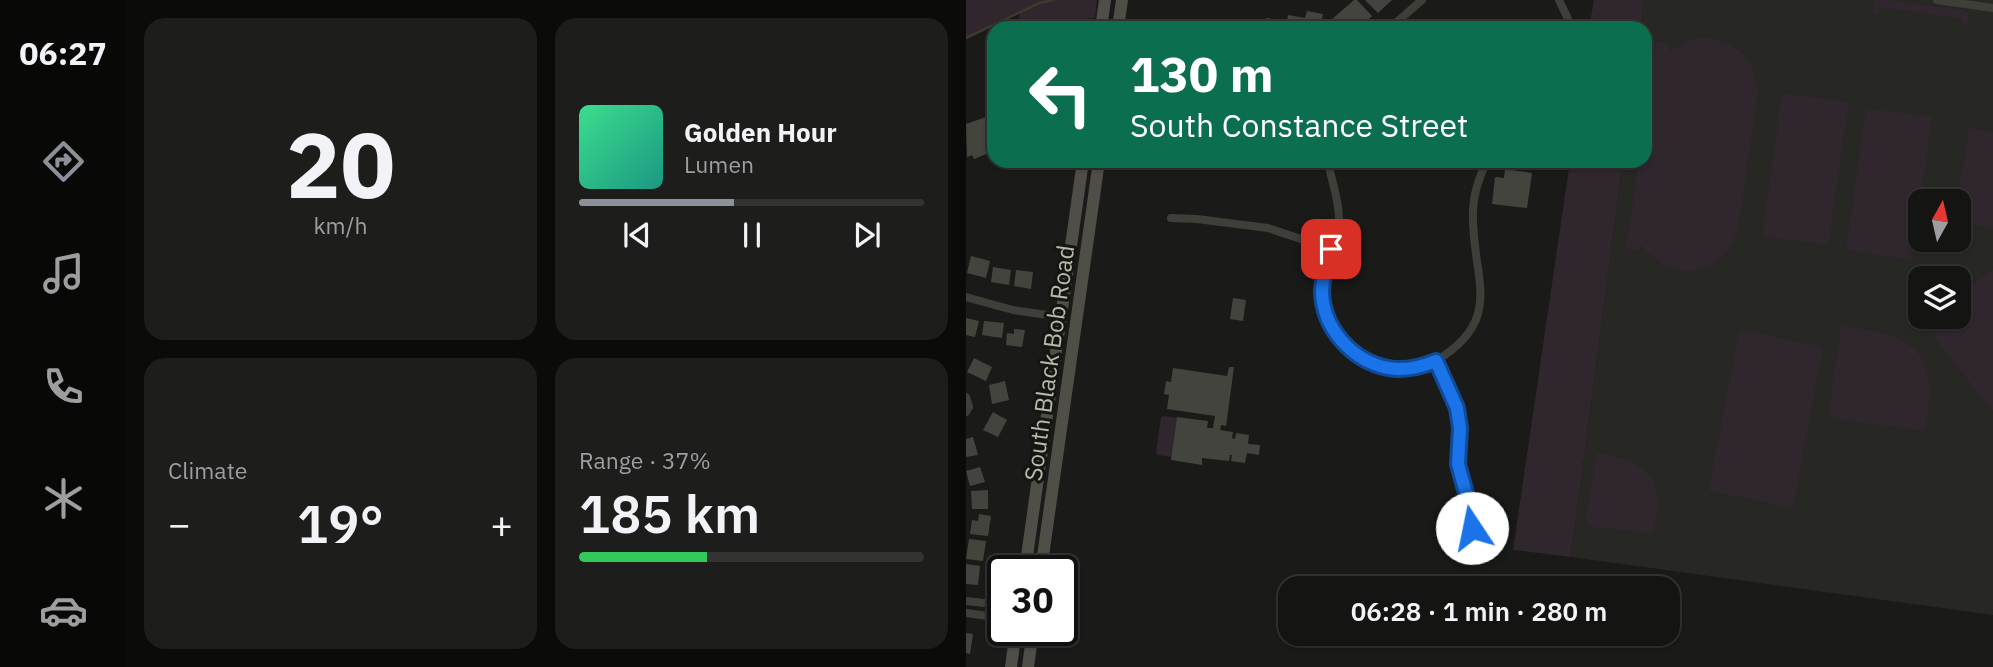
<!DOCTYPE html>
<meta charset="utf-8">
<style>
body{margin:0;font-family:"IBM Plex Sans",sans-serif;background:#1d1d1b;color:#f1f3f6;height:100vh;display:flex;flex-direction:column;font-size:26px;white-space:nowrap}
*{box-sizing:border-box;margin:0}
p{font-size:23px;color:#9d9e9f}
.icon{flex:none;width:38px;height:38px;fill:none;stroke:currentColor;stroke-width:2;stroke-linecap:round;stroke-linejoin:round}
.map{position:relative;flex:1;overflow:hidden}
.sheet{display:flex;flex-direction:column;gap:18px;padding:18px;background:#0b0b0a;width:840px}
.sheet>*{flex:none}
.guide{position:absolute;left:21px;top:21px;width:665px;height:147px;border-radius:21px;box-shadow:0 2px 5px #0004,0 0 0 2px #333332;background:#0b6e4f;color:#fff;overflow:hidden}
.needle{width:46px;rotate:8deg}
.fabs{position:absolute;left:942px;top:189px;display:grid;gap:14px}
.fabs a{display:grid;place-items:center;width:63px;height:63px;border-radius:14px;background:#141412;box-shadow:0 2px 5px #0004,0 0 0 2px #333332;font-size:35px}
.speed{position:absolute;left:21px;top:555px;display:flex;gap:14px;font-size:35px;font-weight:700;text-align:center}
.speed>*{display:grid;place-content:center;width:91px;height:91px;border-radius:50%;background:#141412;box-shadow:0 2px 5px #0004,0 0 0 2px #333332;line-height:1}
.speed .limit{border:4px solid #111;border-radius:10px;background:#fff;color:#111}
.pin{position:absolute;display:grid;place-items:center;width:60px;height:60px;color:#fff;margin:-30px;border-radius:14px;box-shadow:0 4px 10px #0006}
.me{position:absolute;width:77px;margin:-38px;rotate:349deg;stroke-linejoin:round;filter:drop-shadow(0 0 5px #0008)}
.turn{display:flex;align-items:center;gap:24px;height:147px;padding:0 28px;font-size:32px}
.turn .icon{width:91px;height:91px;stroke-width:2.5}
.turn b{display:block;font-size:49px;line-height:60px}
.big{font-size:52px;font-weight:600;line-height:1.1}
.sheet .card{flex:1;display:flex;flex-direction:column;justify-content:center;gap:10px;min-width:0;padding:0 24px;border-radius:21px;background:#1d1d1b}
.sheet .dial{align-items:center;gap:0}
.dial b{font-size:91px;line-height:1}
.song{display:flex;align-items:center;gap:21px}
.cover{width:84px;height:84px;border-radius:10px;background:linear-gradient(135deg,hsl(150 70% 55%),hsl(170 70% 35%))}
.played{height:7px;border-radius:4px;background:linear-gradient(90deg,#8c9099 45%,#333332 45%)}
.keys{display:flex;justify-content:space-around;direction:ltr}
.heat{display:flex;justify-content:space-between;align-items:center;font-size:38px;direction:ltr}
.charge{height:10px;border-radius:5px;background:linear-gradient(90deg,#34c759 37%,#333332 0)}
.sheet .tiles{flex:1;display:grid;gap:18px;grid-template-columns:repeat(2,1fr)}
.trip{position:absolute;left:312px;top:576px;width:402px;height:70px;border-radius:21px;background:#141412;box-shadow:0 2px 5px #0004,0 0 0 2px #333332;font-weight:600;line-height:70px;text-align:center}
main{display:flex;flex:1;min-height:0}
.dock{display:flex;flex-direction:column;width:126px;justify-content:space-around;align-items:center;background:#080807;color:#9d9e9f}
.dock .icon{width:49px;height:49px}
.dock .active{color:#8c9099}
.dock b{font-size:32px;color:#f1f3f6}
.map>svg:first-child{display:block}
.built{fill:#272724;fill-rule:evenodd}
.green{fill:#30262d}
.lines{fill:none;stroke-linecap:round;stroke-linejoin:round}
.stream{stroke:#3f382d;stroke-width:2.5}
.building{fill:#44443f}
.minor{stroke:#3f3f39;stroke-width:8}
.secondary{stroke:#504f47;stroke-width:12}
.route-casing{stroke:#114b97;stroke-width:18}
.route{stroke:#1a73e8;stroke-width:12}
.labels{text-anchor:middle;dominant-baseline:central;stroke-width:6;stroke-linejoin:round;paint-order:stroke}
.street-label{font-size:24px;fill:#bab8aa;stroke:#151513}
</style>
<main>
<nav class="dock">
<b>06:27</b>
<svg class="icon active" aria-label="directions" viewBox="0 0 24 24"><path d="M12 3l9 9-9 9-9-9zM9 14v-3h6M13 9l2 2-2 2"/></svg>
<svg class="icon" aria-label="music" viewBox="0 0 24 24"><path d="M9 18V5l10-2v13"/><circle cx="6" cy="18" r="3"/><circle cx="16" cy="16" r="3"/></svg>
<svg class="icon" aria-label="phone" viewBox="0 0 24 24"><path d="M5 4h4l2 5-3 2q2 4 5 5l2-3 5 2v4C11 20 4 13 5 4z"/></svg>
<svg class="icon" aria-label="climate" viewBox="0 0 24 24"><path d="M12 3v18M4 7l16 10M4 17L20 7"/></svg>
<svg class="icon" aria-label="car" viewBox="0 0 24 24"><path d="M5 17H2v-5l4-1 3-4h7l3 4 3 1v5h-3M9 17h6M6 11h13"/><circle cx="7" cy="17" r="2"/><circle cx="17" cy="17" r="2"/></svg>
</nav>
<section class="sheet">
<div class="tiles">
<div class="card dial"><b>20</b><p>km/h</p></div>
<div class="card">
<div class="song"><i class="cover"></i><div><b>Golden Hour</b><p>Lumen</p></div></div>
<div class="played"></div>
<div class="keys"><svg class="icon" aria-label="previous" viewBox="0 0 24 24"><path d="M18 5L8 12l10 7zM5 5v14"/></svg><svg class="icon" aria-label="pause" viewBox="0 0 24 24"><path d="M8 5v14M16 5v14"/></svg><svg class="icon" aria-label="next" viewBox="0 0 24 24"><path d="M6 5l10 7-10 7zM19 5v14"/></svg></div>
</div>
<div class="card"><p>Climate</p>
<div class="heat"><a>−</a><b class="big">19°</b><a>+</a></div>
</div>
<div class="card"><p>Range · 37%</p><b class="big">185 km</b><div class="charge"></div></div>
</div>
</section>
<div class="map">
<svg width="1027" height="667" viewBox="0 0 1027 667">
<rect width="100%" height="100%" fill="#1a1a18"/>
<path class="built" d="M678,0H1027V615L605,557L657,161H679V28H675ZM954,201H992V240H954ZM954,278H992V317H954Z"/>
<path class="green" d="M0,0H131L129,18L82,22L61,28H52L54,12L0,38Z
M628,0H678L675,28H623Z
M910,0H921L998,10L1002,13L1004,19L999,26L996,24V19L915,7L913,15L906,14L908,2Z
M739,37C771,42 790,59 792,92L772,231C754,279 706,284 675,245L674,251L660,249L673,161H679V116L690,41L704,44V52C715,43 724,38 739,37Z
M816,93L883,102L862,245L796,236Z
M900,108L966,117L946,260L880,250Z
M1003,128L1027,132V228L992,223L991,201Z
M604,161H657L605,557L547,550Z
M1027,269V412L971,341L968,331L970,317H992V296Z
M875,326C912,332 959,334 963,382C965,398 961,416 959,431L868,419L863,412Z
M773,329L857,347L827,508L743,491Z
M197,416L211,418L206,457L192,455L190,453L195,417Z
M630,453C652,455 683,464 690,488C694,502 690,519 688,533L626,527L620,519Z"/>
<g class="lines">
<path class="stream" d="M0,38L73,3L88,0"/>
</g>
<path class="building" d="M388,0H391L406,16L393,28H370L364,21Z
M399,0H426L412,13Z
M341,11L357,14L354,28H320L322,15L339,18Z
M300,18L318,21L316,28H298Z
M20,117L23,124L28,122V146L23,148L25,152L8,159L6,155L1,157L0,124Z
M539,169L566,173L561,208L526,204L529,177L538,178Z
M5,256L24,261L20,278L1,273Z
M27,267L45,270L43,285L25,282Z
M50,270L67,272L65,289L48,286Z
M267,298L280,300L277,321L264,319Z
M0,318L13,321L9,337L0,335Z
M18,321L38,323L36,338L16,335Z
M48,329L59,330L56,347L40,345L41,333L48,334Z
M8,358L26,367L20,381L1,372Z
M263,367H268L260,426L255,425L254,430L267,432L266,438L269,439L270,433L283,435L282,444L294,445L293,455L281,453L279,463L265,461L266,455H264L263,461L236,458V465L205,460L211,417L242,421L241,428H247L249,416L201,409L203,395L198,394L200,381L205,382L207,368L261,376Z
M39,381L43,400L26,404L23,385Z
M27,412L41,420L32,437L17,430Z
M7,437L12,455L0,457V439Z
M14,467L19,482L4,486L0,471Z
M22,490V509H6L5,491Z
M13,514L25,516L22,536L4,534L6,520L12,521Z
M3,539L20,541L17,561L0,559Z
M0,564L14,566L12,585L0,584Z
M0,633L7,634L4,654L0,653Z"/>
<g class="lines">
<path class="minor" d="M593,0L602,19L603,28
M971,0L1027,8
M424,28L456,0
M362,161C365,180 373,199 373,219C372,243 357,263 356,287C354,325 385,361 422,368C438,371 455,367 470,361
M205,218L231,219L302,228L365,249
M0,297L47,310L95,317
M0,397L3,407L0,412
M505,543C507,514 500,500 494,473C490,457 495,440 493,423C492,401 479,381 470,361C539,319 507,280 507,218C506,198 512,179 521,161
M0,601L37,605
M0,613L37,618"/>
<path class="secondary" d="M135,28L139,0
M152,28L156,0
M59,570L117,161
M75,570L133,161
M45,667L50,630
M62,667L67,630"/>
</g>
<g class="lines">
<defs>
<path id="route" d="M365,249C361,263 356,277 356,292C357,328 386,361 422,368C438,371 455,367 470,361L491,408L494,428L492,464L504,508L506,528"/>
</defs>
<use href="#route" class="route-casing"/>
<use href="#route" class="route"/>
</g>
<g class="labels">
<g class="street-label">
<text transform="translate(83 363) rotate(-82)">South Black Bob Road</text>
</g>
</g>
</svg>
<div class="fabs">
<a><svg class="needle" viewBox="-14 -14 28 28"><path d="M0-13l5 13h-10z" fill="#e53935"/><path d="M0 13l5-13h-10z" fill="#9d9e9f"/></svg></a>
<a><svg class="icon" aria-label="layers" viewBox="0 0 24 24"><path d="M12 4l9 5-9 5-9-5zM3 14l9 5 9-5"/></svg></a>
</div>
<div class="speed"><div class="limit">30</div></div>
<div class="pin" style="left:365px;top:249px;background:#d93025"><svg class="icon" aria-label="arrive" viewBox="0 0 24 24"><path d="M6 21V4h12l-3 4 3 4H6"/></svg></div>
<svg class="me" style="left:506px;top:528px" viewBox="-20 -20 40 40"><circle r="19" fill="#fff"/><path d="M0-13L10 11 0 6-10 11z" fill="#1a73e8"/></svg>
<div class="trip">06:28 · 1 min · 280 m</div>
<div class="guide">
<div class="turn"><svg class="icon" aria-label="left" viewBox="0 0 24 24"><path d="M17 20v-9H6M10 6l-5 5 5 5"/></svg><div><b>130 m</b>South Constance Street</div></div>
</div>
</div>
</main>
